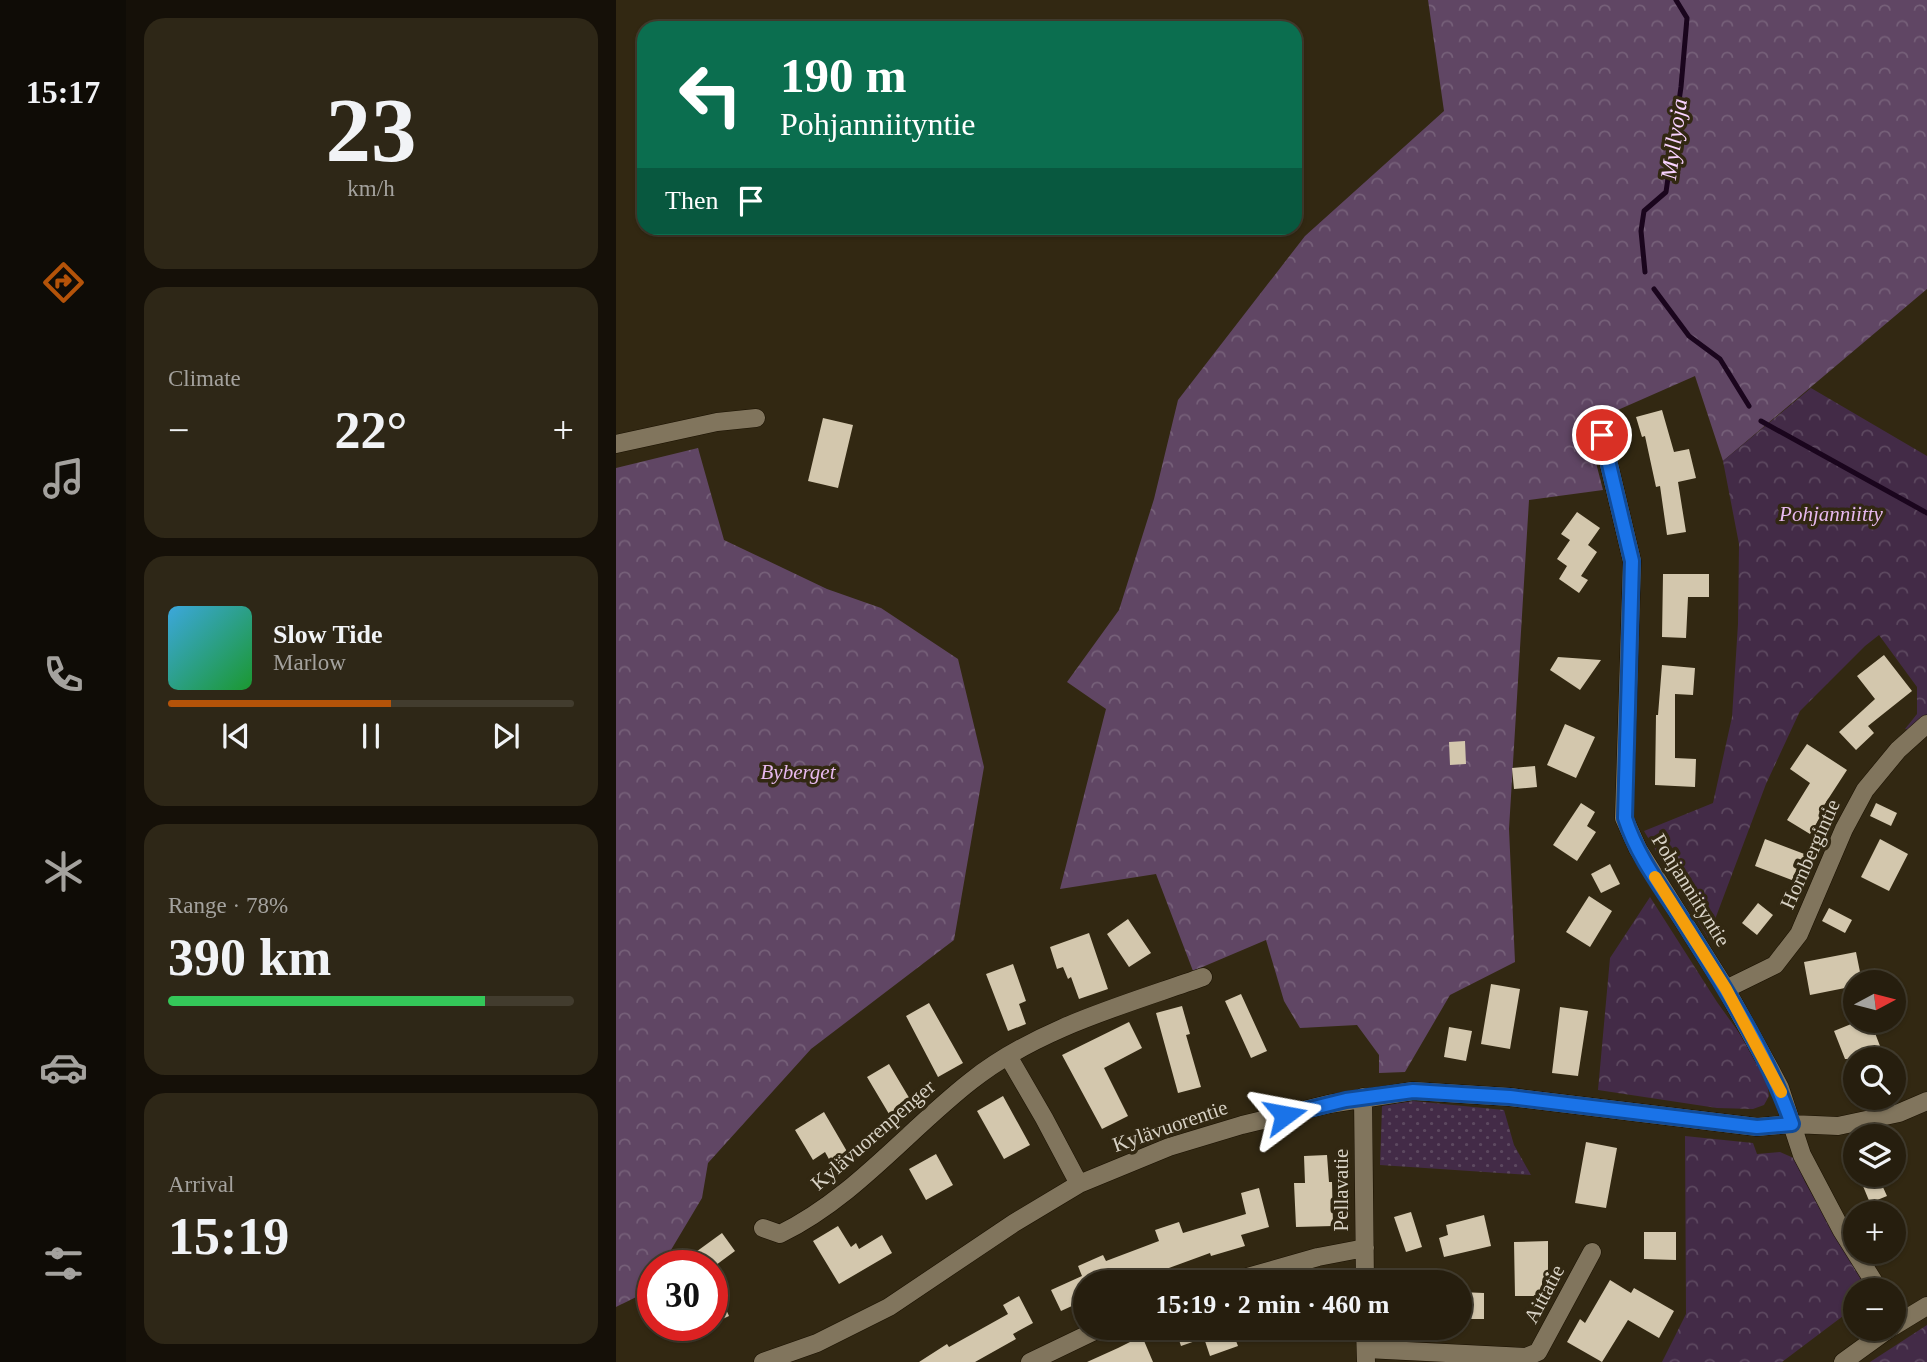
<!DOCTYPE html>
<meta charset="utf-8">
<style>
body{margin:0;font-family:Georgia,serif;background:#2e2717;color:#f1f3f6;height:100vh;display:flex;flex-direction:column;font-size:26px;white-space:nowrap}
*{box-sizing:border-box;margin:0}
p{font-size:23px;color:#a4a29e}
.icon{flex:none;width:38px;height:38px;fill:none;stroke:currentColor;stroke-width:2;stroke-linecap:round;stroke-linejoin:round}
.map{position:relative;flex:1;overflow:hidden}
.sheet{display:flex;flex-direction:column;gap:18px;padding:18px;background:#151008;width:490px}
.sheet>*{flex:none}
.guide{position:absolute;left:21px;top:21px;width:665px;height:214px;border-radius:21px;box-shadow:0 2px 5px #0004,0 0 0 2px #423c2e;background:#0b6e4f;color:#fff;overflow:hidden}
.needle{width:46px;rotate:83deg}
.controls{position:absolute;left:1227px;top:970px;display:grid;gap:14px}
.controls a{display:grid;place-items:center;width:63px;height:63px;border-radius:50%;background:#261e0e;box-shadow:0 2px 5px #0004,0 0 0 2px #423c2e;font-size:35px}
.speed{position:absolute;left:21px;top:1250px;display:flex;gap:14px;font-size:35px;font-weight:700;text-align:center}
.speed>*{display:grid;place-content:center;width:91px;height:91px;border-radius:50%;background:#261e0e;box-shadow:0 2px 5px #0004,0 0 0 2px #423c2e;line-height:1}
.speed .limit{border:10px solid #d22;background:#fff;color:#111}
.pin{position:absolute;display:grid;place-items:center;width:60px;height:60px;color:#fff;margin:-30px;border:4px solid #fff;border-radius:50%;box-shadow:0 2px 7px #0007}
.me{position:absolute;width:77px;margin:-38px;rotate:77deg;stroke-linejoin:round;filter:drop-shadow(0 0 5px #0008)}
.turn{display:flex;align-items:center;gap:24px;height:147px;padding:0 28px;font-size:32px}
.turn .icon{width:91px;height:91px;stroke-width:2.5}
.turn b{display:block;font-size:49px;line-height:60px}
.then{display:flex;align-items:center;height:66px;padding:0 28px;background:#0003;gap:14px;font-size:26px}
.big{font-size:52px;font-weight:700;line-height:1.1}
.sheet .widget{flex:1;display:flex;flex-direction:column;justify-content:center;gap:10px;min-width:0;padding:0 24px;border-radius:21px;background:#2e2717}
.sheet .dial{align-items:center;gap:0}
.dial b{font-size:91px;line-height:1}
.song{display:flex;align-items:center;gap:21px}
.cover{width:84px;height:84px;border-radius:10px;background:linear-gradient(135deg,hsl(200 70% 55%),hsl(130 70% 35%))}
.played{height:7px;border-radius:4px;background:linear-gradient(90deg,#b45309 55%,#423c2e 55%)}
.keys{display:flex;justify-content:space-around;direction:ltr}
.heat{display:flex;justify-content:space-between;align-items:center;font-size:38px;direction:ltr}
.charge{height:10px;border-radius:5px;background:linear-gradient(90deg,#34c759 78%,#423c2e 0)}
.trip{position:absolute;left:457px;top:1270px;width:399px;height:70px;border-radius:35px;background:#261e0e;box-shadow:0 2px 5px #0004,0 0 0 2px #423c2e;font-weight:700;line-height:70px;text-align:center}
main{display:flex;flex:1;min-height:0}
.menu{display:flex;flex-direction:column;width:126px;justify-content:space-around;align-items:center;background:#0f0c06;color:#a4a29e}
.menu .icon{width:49px;height:49px}
.menu .current{color:#b45309}
.menu b{font-size:32px;color:#f1f3f6}
.map>svg:first-child{display:block}
.grass{fill:url(#grass-dots)}
.forest{fill:url(#forest-crowns)}
.park{fill:url(#park-crowns)}
.lines{fill:none;stroke-linecap:round;stroke-linejoin:round}
.stream{stroke:#1a051d;stroke-width:5}
.building{fill:#d3c7ad}
.minor-casing{stroke:#1a1100;stroke-width:19}
.minor{stroke:#81755d;stroke-width:18}
.route-casing{stroke:#114b97;stroke-width:18}
.route{stroke:#1a73e8;stroke-width:12}
.slow{stroke:#f59e0b;stroke-width:12}
.labels{text-anchor:middle;dominant-baseline:central;stroke-width:7;stroke-linejoin:round;paint-order:stroke}
.park-label{font-size:21px;font-style:italic;fill:#e7b9ee;stroke:#322812}
.street-label{font-size:21px;fill:#d8d2c5;stroke:#322812}
.water-label{font-size:23px;font-style:italic;fill:#f9d3ff;stroke:#322812}
</style>
<main>
<nav class="menu">
<b>15:17</b>
<svg class="icon current" aria-label="directions" viewBox="0 0 24 24"><path d="M12 3l9 9-9 9-9-9zM9 14v-3h6M13 9l2 2-2 2"/></svg>
<svg class="icon" aria-label="music" viewBox="0 0 24 24"><path d="M9 18V5l10-2v13"/><circle cx="6" cy="18" r="3"/><circle cx="16" cy="16" r="3"/></svg>
<svg class="icon" aria-label="phone" viewBox="0 0 24 24"><path d="M5 4h4l2 5-3 2q2 4 5 5l2-3 5 2v4C11 20 4 13 5 4z"/></svg>
<svg class="icon" aria-label="climate" viewBox="0 0 24 24"><path d="M12 3v18M4 7l16 10M4 17L20 7"/></svg>
<svg class="icon" aria-label="car" viewBox="0 0 24 24"><path d="M5 17H2v-5l4-1 3-4h7l3 4 3 1v5h-3M9 17h6M6 11h13"/><circle cx="7" cy="17" r="2"/><circle cx="17" cy="17" r="2"/></svg>
<svg class="icon" aria-label="filters" viewBox="0 0 24 24"><path d="M4 7h16M4 17h16"/><circle cx="9" cy="7" r="2"/><circle cx="15" cy="17" r="2"/></svg>
</nav>
<section class="sheet">
<div class="widget dial"><b>23</b><p>km/h</p></div>
<div class="widget"><p>Climate</p>
<div class="heat"><a>−</a><b class="big">22°</b><a>+</a></div>
</div>
<div class="widget">
<div class="song"><i class="cover"></i><div><b>Slow Tide</b><p>Marlow</p></div></div>
<div class="played"></div>
<div class="keys"><svg class="icon" aria-label="previous" viewBox="0 0 24 24"><path d="M18 5L8 12l10 7zM5 5v14"/></svg><svg class="icon" aria-label="pause" viewBox="0 0 24 24"><path d="M8 5v14M16 5v14"/></svg><svg class="icon" aria-label="next" viewBox="0 0 24 24"><path d="M6 5l10 7-10 7zM19 5v14"/></svg></div>
</div>
<div class="widget"><p>Range · 78%</p><b class="big">390 km</b><div class="charge"></div></div>
<div class="widget"><p>Arrival</p><b class="big">15:19</b></div>
</section>
<div class="map">
<svg width="1311" height="1362" viewBox="0 0 1311 1362">
<defs>
<pattern id="grass-dots" width="8" height="8" patternUnits="userSpaceOnUse" patternTransform="scale(1.75)"><rect width="8" height="8" fill="#432b47"/><path d="M2 2h.1M6 6h.1" fill="none" stroke="#5d4960" stroke-width="1.8" stroke-linecap="round"/></pattern>
<pattern id="forest-crowns" width="20" height="18" patternUnits="userSpaceOnUse" patternTransform="scale(1.75)"><rect width="20" height="18" fill="#604664"/><path d="M2 6a3 3 0 1 1 6 0M12 15a3 3 0 1 1 6 0" fill="none" stroke="#766079"/></pattern>
<pattern id="park-crowns" width="20" height="18" patternUnits="userSpaceOnUse" patternTransform="scale(1.75)"><rect width="20" height="18" fill="#432b47"/><path d="M2 6a3 3 0 1 1 6 0M12 15a3 3 0 1 1 6 0" fill="none" stroke="#5d4960"/></pattern>
</defs>
<rect width="100%" height="100%" fill="#322812"/>
<path class="grass" d="M797,1101L888,1110L898,1145L915,1175L764,1165L766,1106Z"/>
<path class="forest" d="M812,0H1311V289L1107,461L1079,376L970,424L987,490L913,500L893,829L899,962L834,995L789,1072L763,1073V1055L741,1025L684,1028L668,1001L650,940L577,971L540,874L444,889L490,709L451,682L503,610L538,499L562,400L689,236L828,111Z
M82,448L108,540L211,589L265,608L342,659L368,767L338,940L195,1049L92,1163L86,1198L46,1265H37C37,1294 23,1295 0,1307V468Z"/>
<path class="park" d="M1195,388L1311,456V733L1289,729L1301,714V687L1263,635L1249,646L1184,711L1150,784L1092,938L1028,831L1097,803L1116,717L1122,624L1123,544L1107,461Z
M1034,897L1101,1002L1149,1069L1153,1096L1148,1105L1137,1109L1101,1108L982,1090L994,958Z
M1069,1136L1137,1143L1141,1154L1164,1152L1180,1159L1189,1182L1251,1290H1239V1307L1166,1362H1046L1070,1314Z
M1311,1325V1362H1254Z"/>
<g class="lines">
<path class="stream" d="M1029,272L1025,231L1028,211L1050,192L1065,87L1071,18L1060,0
M1038,289L1073,336L1104,359L1133,406
M1145,421L1311,513"/>
</g>
<path class="building" d="M1046,410L1058,452L1073,449L1080,478L1062,482L1070,532L1051,535L1044,486L1040,487L1029,436L1026,437L1020,417Z
M207,418L237,425L222,488L192,481Z
M961,512L984,528L972,545L981,552L965,576L972,580L963,593L943,579L951,566L941,559L954,540L945,534Z
M1047,574H1093V597H1072L1070,638L1046,637Z
M1268,655L1296,691L1252,726L1258,733L1240,750L1223,732L1259,699L1241,676Z
M942,657L985,660L964,690L934,670Z
M1046,665L1079,668L1077,695L1059,694V758L1080,759L1079,787L1039,785L1040,715H1042Z
M949,724L979,737L960,778L931,765Z
M849,741L850,764L834,765L833,742Z
M1191,744L1231,770L1203,813L1206,814L1194,834L1171,820L1194,783L1174,769Z
M919,766L921,787L898,789L896,768Z
M965,803L979,812L971,826L980,832L961,861L937,845Z
M1260,803L1281,813L1275,826L1254,816Z
M1149,839L1191,855L1181,882L1139,866Z
M1264,839L1292,854L1273,891L1245,877Z
M994,864L1004,884L985,893L975,874Z
M973,896L996,911L974,947L950,932Z
M1142,903L1157,915L1141,935L1126,923Z
M1213,908L1236,920L1229,933L1206,921Z
M512,919L535,953L513,967L491,934Z
M473,933L492,989L463,999L455,977L452,979L447,967L441,969L434,947Z
M1240,952L1246,982H1239V986L1194,995L1188,962Z
M397,964L410,1001L403,1004L410,1024L392,1031L370,974Z
M875,984L904,989L894,1049L865,1044Z
M625,994L651,1051L635,1058L609,1001Z
M313,1003L347,1063L322,1077L290,1016Z
M566,1006L574,1034L570,1035L585,1087L562,1093L540,1013Z
M944,1007L972,1011L962,1076L936,1073Z
M1245,1020H1254L1269,1059H1229L1218,1031Z
M513,1022L526,1048L488,1068L512,1116L486,1129L446,1055Z
M833,1027L856,1031L850,1061L828,1057Z
M273,1064L298,1106L276,1119L251,1077Z
M387,1096L414,1145L388,1159L361,1111Z
M208,1112L236,1160L219,1170L209,1152L197,1160L179,1130Z
M970,1142L1001,1148L990,1208L959,1203Z
M320,1154L337,1185L310,1200L293,1169Z
M711,1155L713,1182H716L717,1226L680,1227L678,1183H689L688,1156Z
M1242,1174H1261L1271,1196L1254,1203Z
M643,1188L653,1227L625,1235L629,1246L595,1256L594,1253L520,1280L517,1272L494,1283L469,1282V1300L445,1311L435,1290L466,1276L462,1266L487,1255L490,1261L543,1241L539,1230L563,1222L567,1233L630,1214L625,1193Z
M795,1212L806,1247L790,1252L778,1217Z
M868,1215L875,1246L828,1257L823,1238L832,1235L830,1225Z
M222,1226L235,1247L240,1243L243,1249L266,1235L276,1253L223,1284L197,1241Z
M1028,1232H1060V1260L1028,1259Z
M106,1233L119,1251L100,1265H62Z
M932,1241V1281H926V1296H899L898,1242Z
M96,1278L113,1316L96,1324Z
M994,1280L1015,1293L1018,1288L1058,1311L1043,1338L1012,1320L986,1362L951,1342L964,1319L969,1323Z
M844,1292L868,1293V1319H844Z
M403,1296L417,1323L397,1334L400,1339L359,1362H303L331,1344L333,1347L392,1314L387,1305Z
M559,1328H615L622,1346L594,1356L588,1338L565,1346Z
M526,1336L537,1362H471L502,1348Z"/>
<g class="lines">
<defs>
<path id="minor" d="M986,435L1016,561L1008,818L1022,849L1110,989L1153,1067L1164,1088L1186,1155L1226,1231L1263,1290
M0,444L101,422L140,418
M1110,989L1159,965L1183,934L1228,829L1249,790L1282,750L1311,724
M392,1056L428,1118L463,1184
M747,1097L749,1283
M147,1228L164,1234C238,1198 291,1131 355,1081C422,1028 508,1005 587,977
M610,1283L702,1257L749,1248
M1278,1326L1311,1306
M749,1328L750,1362
M750,1349L910,1357L922,1352L976,1252
M147,1362L201,1343L273,1307L398,1223L463,1184L553,1147L626,1125L713,1104L797,1091L894,1097L1141,1127L1176,1124L1222,1126L1283,1113L1311,1101
M414,1362L485,1328
M1227,1362L1274,1328"/>
</defs>
<use href="#minor" class="minor-casing"/>
<use href="#minor" class="minor"/>
</g>
<g class="lines">
<defs>
<path id="route" d="M669,1115L730,1100L797,1091L894,1097L1141,1127L1176,1124C1150,1050 1108,987 1067,921C1046,888 1021,856 1009,818L1016,561L986,435"/>
</defs>
<use href="#route" class="route-casing"/>
<use href="#route" class="route"/>
<path class="slow" d="M1039,877L1110,989L1165,1092"/>
</g>
<g class="labels">
<g class="park-label">
<text x="1215" y="514">Pohjanniitty</text>
<text x="182" y="772">Byberget</text>
</g>
<g class="street-label">
<text transform="translate(1194 854) rotate(-66)">Hornbergintie</text>
<text transform="translate(1075 890) rotate(58)">Pohjanniityntie</text>
<text transform="translate(554 1126) rotate(-19)">Kylävuorentie</text>
<text transform="translate(257 1135) rotate(-41)">Kylävuorenpenger</text>
<text transform="translate(725 1190) rotate(-90)">Pellavatie</text>
<text transform="translate(928 1294) rotate(-62)">Aittatie</text>
</g>
<g class="water-label">
<text transform="translate(1058 139) rotate(-82)">Myllyoja</text>
</g>
</g>
</svg>
<div class="controls">
<a><svg class="needle" viewBox="-14 -14 28 28"><path d="M0-13l5 13h-10z" fill="#e53935"/><path d="M0 13l5-13h-10z" fill="#a4a29e"/></svg></a>
<a><svg class="icon" aria-label="search" viewBox="0 0 24 24"><circle cx="10" cy="10" r="6"/><path d="M15 15l6 6"/></svg></a>
<a><svg class="icon" aria-label="layers" viewBox="0 0 24 24"><path d="M12 4l9 5-9 5-9-5zM3 14l9 5 9-5"/></svg></a>
<a>+</a>
<a>−</a>
</div>
<div class="speed"><div class="limit">30</div></div>
<div class="pin" style="left:986px;top:435px;background:#d93025"><svg class="icon" aria-label="arrive" viewBox="0 0 24 24"><path d="M6 21V4h12l-3 4 3 4H6"/></svg></div>
<svg class="me" style="left:669px;top:1115px" viewBox="-20 -20 40 40"><path d="M0-17L14 15 0 8-14 15z" fill="#1a73e8" stroke="#fff" stroke-width="4"/></svg>
<div class="trip">15:19 · 2 min · 460 m</div>
<div class="guide">
<div class="turn"><svg class="icon" aria-label="left" viewBox="0 0 24 24"><path d="M17 20v-9H6M10 6l-5 5 5 5"/></svg><div><b>190 m</b>Pohjanniityntie</div></div>
<div class="then">Then<svg class="icon" aria-label="arrive" viewBox="0 0 24 24"><path d="M6 21V4h12l-3 4 3 4H6"/></svg></div>
</div>
</div>
</main>
